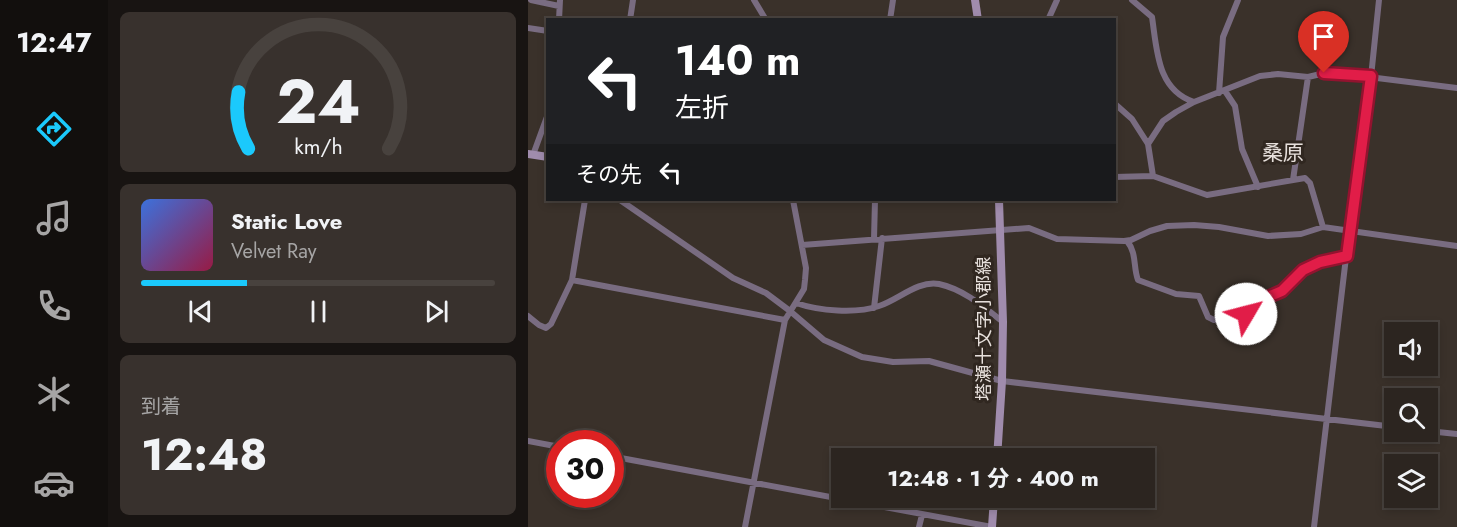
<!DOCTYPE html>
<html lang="ja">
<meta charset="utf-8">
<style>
body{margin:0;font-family:Jost,"Noto Sans JP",sans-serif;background:#38312d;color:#f1f3f6;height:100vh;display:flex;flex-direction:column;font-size:22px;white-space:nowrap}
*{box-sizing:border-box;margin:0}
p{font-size:20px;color:#a6a5a5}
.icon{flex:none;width:33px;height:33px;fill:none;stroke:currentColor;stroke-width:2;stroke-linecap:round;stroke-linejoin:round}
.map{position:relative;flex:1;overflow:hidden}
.sheet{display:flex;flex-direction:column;gap:12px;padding:12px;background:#181412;width:420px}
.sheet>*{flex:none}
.top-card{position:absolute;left:18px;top:18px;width:570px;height:183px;border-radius:0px;box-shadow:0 3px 9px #0003,0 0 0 2px #48423e;background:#202124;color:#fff;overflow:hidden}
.controls{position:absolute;left:856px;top:322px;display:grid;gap:12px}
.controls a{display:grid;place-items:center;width:54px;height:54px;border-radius:0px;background:#2c2520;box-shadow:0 3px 9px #0003,0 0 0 2px #48423e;font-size:30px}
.speed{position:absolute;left:18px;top:430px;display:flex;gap:12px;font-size:30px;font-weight:700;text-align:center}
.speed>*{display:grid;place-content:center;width:78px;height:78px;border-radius:50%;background:#2c2520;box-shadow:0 3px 9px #0003,0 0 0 2px #48423e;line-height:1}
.speed .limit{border:9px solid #d22;background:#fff;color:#111}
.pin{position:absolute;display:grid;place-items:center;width:51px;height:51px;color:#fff;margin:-62px -26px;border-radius:50% 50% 50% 0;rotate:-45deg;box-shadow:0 0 6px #0007}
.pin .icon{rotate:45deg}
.me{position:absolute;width:66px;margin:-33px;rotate:53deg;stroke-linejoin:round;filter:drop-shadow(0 0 4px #0008)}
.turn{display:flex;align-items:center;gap:21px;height:126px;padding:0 30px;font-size:27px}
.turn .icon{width:78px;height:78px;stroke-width:2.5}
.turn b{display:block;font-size:42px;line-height:51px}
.then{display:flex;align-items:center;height:57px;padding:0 30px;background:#0003;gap:12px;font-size:22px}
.big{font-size:45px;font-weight:700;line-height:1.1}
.sheet .widget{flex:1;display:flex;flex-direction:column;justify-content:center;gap:9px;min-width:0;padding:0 21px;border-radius:9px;background:#38312d}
.sheet .dial{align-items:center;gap:0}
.dial svg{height:156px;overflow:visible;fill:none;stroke:#48423e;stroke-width:7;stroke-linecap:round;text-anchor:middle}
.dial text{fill:#f1f3f6;stroke:none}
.song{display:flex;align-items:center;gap:18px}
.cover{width:72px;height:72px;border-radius:9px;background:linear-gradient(135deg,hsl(220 70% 55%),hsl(340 70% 35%))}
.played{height:6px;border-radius:3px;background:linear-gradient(90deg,#1bc9fc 30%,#48423e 30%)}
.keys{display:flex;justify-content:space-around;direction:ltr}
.trip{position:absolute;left:303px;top:448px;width:324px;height:60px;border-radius:0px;background:#2c2520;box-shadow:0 3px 9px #0003,0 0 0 2px #48423e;font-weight:700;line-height:60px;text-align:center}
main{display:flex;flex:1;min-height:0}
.tab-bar{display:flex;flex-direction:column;width:108px;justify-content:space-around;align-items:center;background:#120f0d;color:#a6a5a5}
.tab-bar .icon{width:42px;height:42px}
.tab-bar .on{color:#1bc9fc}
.tab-bar b{font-size:27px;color:#f1f3f6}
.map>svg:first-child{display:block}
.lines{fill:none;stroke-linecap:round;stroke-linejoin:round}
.street{stroke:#796c81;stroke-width:6}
.secondary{stroke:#a08cad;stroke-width:8}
.route-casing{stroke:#92132f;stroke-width:15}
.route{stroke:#e11d48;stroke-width:10}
.labels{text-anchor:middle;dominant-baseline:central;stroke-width:6;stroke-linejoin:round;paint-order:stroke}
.street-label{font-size:18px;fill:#e6dfdb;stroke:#302720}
.quarter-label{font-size:21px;fill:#e6dfdb;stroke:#302720}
</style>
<main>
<nav class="tab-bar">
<b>12:47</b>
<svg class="icon on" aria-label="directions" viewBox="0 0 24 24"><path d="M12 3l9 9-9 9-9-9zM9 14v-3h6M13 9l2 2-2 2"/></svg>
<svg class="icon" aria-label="music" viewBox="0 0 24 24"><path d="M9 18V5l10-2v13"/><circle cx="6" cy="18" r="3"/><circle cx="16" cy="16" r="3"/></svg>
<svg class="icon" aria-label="phone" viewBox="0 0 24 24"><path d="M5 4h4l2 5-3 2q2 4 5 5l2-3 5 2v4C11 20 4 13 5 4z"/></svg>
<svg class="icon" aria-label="climate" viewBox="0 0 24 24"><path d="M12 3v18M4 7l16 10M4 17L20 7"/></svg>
<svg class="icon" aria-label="car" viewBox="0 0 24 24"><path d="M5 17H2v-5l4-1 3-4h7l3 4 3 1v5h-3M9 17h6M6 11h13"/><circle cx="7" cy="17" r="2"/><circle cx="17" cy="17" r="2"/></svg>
</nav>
<section class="sheet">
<div class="widget dial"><svg viewBox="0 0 100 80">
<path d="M14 69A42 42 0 1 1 86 69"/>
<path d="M14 69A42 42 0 0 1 9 40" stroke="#1bc9fc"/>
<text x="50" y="56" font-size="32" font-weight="700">24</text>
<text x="50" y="72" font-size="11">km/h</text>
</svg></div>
<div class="widget">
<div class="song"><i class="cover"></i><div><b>Static Love</b><p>Velvet Ray</p></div></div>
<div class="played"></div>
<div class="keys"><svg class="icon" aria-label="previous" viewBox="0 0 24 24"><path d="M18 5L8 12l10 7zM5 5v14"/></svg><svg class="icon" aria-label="pause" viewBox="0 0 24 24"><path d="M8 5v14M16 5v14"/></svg><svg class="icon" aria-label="next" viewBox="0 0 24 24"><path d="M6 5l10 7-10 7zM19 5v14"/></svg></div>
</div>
<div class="widget"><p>到着</p><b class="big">12:48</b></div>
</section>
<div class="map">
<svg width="929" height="527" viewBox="0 0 929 527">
<rect width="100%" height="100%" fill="#3a312a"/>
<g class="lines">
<path class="street" d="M3,0L31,6
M226,0L238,20
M604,0L624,17C629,50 629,90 666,102
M31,20L32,0
M102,20L105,0
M362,20L365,0
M520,20L529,0
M0,28L20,31
M697,91L707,106L714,149L730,187
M691,93L695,37L710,0
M586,103L604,119L620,144L625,176
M620,144L635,121L648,112L666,102L732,76L750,74L780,77L801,72L929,88
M5,155L20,114
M586,177L625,176L679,195L777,178L782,183L795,227
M765,180L780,77
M92,200L205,278L238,293L262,311L296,340L334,357L365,362L401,361L474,381L867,427
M346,239L347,200
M599,241C609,253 605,267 610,280L648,294L671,296L680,317L686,320L718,314L733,300L754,291L775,270L792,262L819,256
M274,245L501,228L529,239L596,241L603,240L622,231L639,226L666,225L691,227L740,236L773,234L795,227L929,246
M44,280L257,320
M268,303C291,311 328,314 351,306C370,300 390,280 411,284C435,289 456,307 475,322
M346,308L354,238
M0,316L11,325L18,328L23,324L44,280L57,200
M900,431L929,434
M0,441L32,447
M82,456L464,527
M217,527L257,320L276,289L277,280L278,268L265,200
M391,527L394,515
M786,527L821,232L843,77L851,0"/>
<path class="secondary" d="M447,0L450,20
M0,154L20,157
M469,459L474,381L475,322L471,200
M464,527L466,498"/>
</g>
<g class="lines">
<defs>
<path id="route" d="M718,314L733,300L754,291L775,270L792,262L819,256L843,76L796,73"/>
</defs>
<use href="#route" class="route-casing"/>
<use href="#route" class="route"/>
</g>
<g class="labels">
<g class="street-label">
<text transform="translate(456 329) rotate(-90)">塔瀬十文字小郡線</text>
</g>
<g class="quarter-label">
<text x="755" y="153">桑原</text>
</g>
</g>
</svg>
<div class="controls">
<a><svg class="icon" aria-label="sound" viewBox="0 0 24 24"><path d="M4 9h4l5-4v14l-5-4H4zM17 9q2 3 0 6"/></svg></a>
<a><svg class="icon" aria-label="search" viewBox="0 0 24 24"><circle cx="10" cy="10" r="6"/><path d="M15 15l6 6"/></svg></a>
<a><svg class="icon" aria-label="layers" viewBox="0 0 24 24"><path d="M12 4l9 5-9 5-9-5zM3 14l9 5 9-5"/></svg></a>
</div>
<div class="speed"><div class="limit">30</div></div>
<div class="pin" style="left:796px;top:73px;background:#d93025"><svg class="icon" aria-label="arrive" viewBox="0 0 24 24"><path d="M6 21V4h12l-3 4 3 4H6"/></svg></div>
<svg class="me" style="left:718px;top:314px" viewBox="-20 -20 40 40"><circle r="19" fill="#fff"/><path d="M0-13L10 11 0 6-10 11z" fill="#e11d48"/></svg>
<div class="trip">12:48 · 1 分 · 400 m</div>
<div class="top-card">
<div class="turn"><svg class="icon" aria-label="left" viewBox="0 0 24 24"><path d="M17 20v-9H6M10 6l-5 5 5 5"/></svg><div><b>140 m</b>左折</div></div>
<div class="then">その先<svg class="icon" aria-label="left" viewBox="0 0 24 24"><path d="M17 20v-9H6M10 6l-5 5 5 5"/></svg></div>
</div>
</div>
</main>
